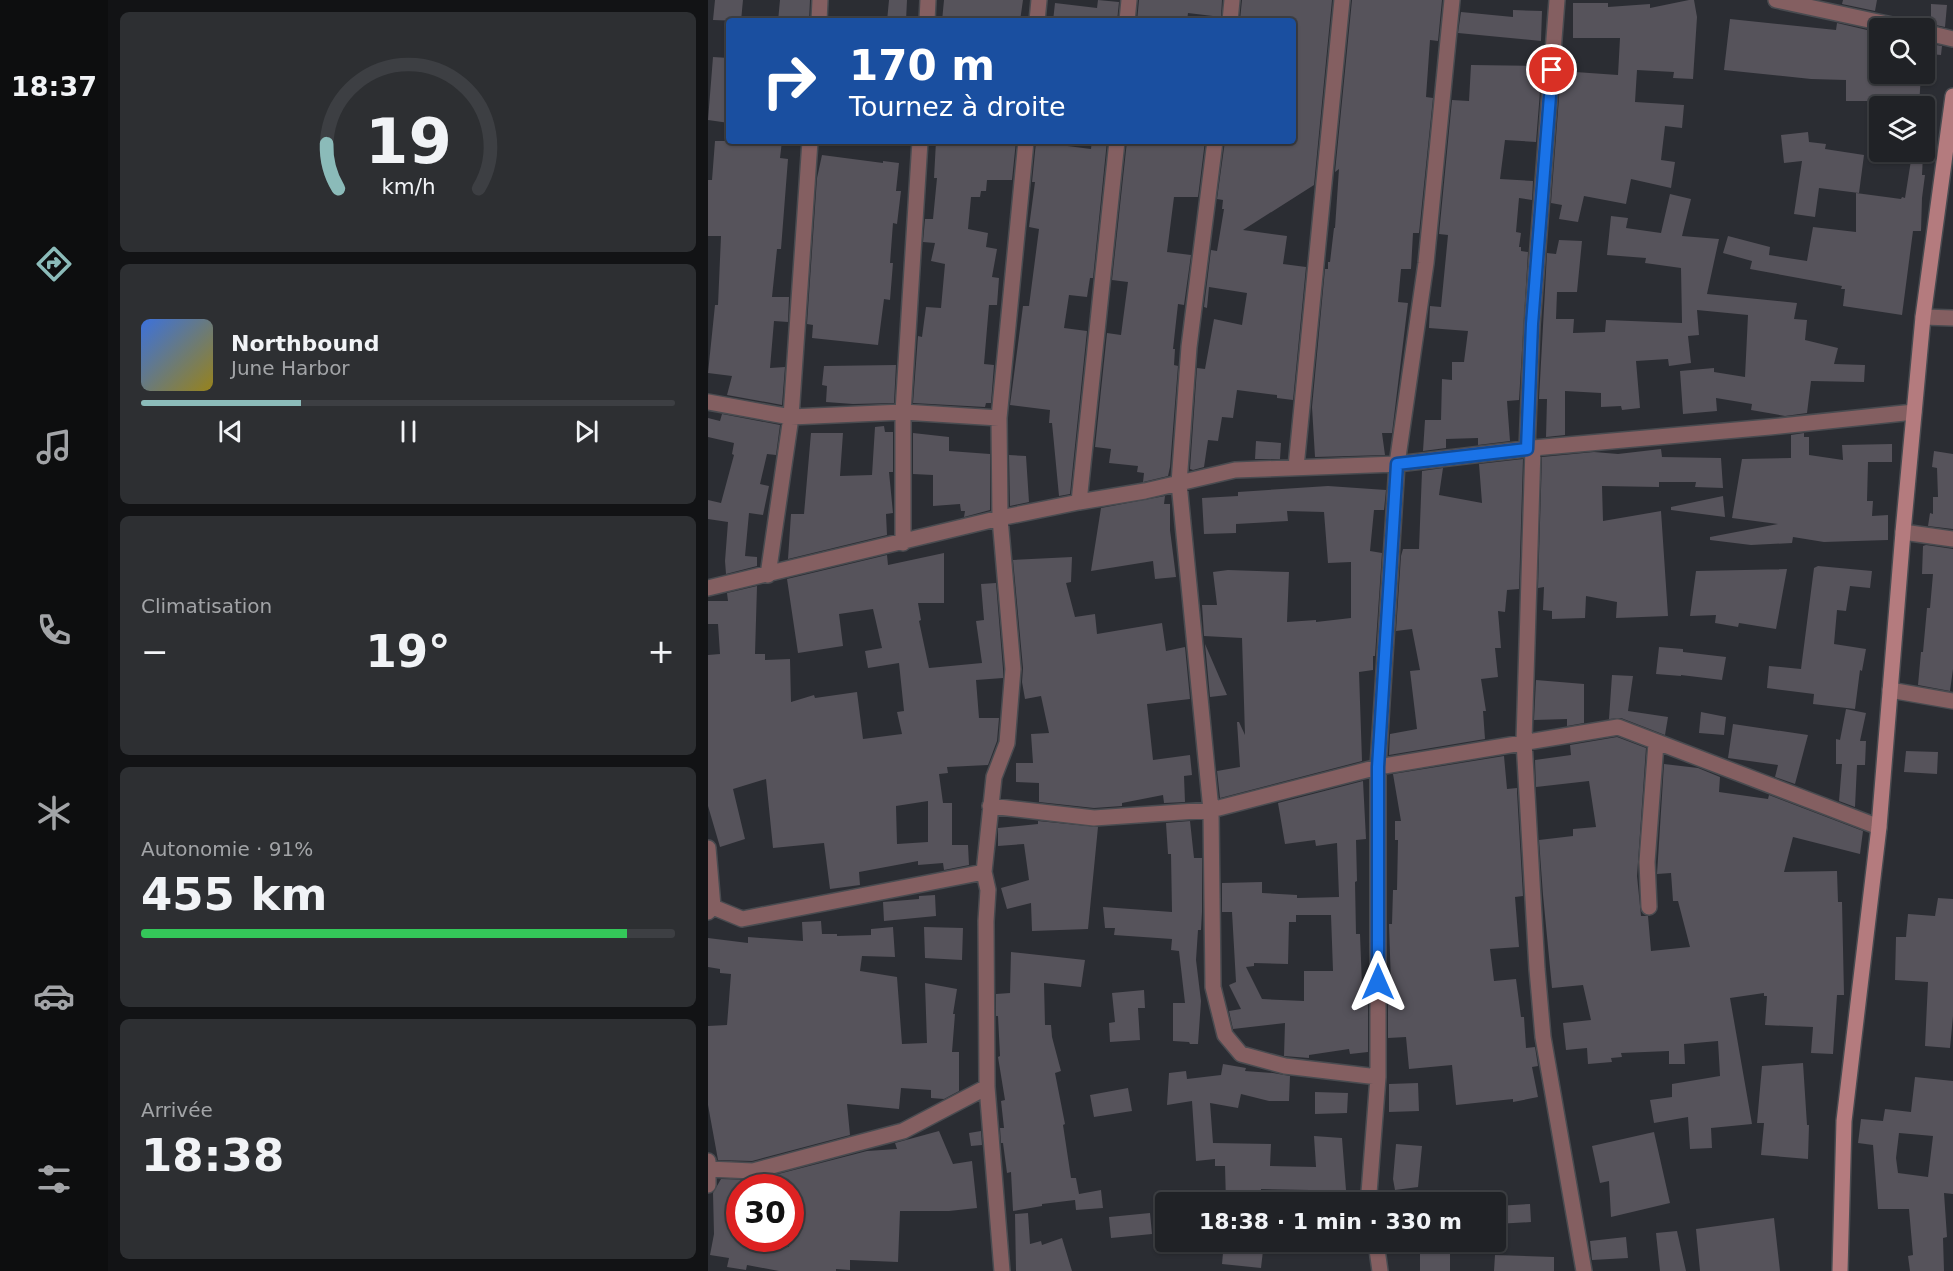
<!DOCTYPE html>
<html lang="fr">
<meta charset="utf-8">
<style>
body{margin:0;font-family:"DejaVu Sans",sans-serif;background:#2d2f32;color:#f1f3f6;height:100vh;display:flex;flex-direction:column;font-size:22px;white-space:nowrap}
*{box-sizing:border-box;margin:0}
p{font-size:20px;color:#a2a4a7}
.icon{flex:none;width:33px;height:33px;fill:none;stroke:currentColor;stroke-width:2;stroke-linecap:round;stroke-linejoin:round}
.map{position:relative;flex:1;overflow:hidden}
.drawer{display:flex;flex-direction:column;gap:12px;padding:12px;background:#121315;width:600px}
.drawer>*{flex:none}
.top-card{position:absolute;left:18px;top:18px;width:570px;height:126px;border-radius:6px;box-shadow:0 2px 4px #0004,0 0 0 2px #3d3f43;background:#1a4fa0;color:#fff;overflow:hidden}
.tools{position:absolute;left:1161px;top:18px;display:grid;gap:12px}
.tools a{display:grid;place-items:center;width:66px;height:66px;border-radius:6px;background:#202226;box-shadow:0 2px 4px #0004,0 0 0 2px #3d3f43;font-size:30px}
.speed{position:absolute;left:18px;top:1174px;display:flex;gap:12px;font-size:30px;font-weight:700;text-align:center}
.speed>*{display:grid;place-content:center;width:78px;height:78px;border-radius:50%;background:#202226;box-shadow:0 2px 4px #0004,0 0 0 2px #3d3f43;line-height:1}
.speed .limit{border:9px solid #d22;background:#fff;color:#111}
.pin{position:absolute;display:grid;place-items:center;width:51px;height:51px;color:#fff;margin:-26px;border:3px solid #fff;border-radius:50%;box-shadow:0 2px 6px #0007}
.me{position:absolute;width:66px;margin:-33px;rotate:0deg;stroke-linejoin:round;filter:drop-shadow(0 0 4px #0008)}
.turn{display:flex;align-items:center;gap:21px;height:126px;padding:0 24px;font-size:27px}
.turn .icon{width:78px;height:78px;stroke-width:2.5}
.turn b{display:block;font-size:42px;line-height:51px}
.big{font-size:45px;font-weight:700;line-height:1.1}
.drawer .tile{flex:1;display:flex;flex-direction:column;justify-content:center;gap:9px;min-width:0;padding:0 21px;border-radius:9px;background:#2d2f32}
.drawer .dial{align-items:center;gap:0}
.dial svg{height:156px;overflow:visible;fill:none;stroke:#3d3f43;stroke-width:7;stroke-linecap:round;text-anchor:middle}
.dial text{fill:#f1f3f6;stroke:none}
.song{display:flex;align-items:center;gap:18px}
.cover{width:72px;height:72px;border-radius:9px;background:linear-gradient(135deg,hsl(220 70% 55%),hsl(50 70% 35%))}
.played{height:6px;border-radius:3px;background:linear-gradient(90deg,#8bbbb9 30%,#3d3f43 30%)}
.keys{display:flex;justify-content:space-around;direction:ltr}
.heat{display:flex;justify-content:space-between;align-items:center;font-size:33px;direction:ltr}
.charge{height:9px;border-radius:4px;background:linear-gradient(90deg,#34c759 91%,#3d3f43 0)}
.trip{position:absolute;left:447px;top:1192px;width:351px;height:60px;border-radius:6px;background:#202226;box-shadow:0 2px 4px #0004,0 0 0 2px #3d3f43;font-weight:700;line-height:60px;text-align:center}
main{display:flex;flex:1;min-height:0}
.menu{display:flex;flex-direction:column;width:108px;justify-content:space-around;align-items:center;background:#0d0e0f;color:#a2a4a7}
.menu .icon{width:42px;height:42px}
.menu .on{color:#8bbbb9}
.menu b{font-size:27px;color:#f1f3f6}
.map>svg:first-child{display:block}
.building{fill:#56535b;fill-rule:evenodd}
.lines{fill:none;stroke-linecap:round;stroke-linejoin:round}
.minor-casing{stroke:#494b50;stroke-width:18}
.secondary-casing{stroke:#494b50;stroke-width:18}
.minor{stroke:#845f61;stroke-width:15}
.secondary{stroke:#b47b7e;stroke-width:15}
.route-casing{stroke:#114b97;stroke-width:15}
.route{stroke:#1a73e8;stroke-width:10}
</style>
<main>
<nav class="menu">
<b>18:37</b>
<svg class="icon on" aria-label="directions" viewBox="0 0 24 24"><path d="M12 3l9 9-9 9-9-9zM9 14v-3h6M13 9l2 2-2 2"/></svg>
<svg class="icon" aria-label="music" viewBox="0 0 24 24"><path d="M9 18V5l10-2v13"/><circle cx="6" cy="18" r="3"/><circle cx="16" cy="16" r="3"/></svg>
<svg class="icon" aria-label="phone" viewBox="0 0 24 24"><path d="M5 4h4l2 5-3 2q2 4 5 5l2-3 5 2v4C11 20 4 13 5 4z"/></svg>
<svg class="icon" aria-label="climate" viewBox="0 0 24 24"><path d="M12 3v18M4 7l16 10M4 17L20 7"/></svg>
<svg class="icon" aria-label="car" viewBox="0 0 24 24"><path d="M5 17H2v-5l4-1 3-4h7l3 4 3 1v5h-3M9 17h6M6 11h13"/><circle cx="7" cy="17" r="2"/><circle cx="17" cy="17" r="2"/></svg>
<svg class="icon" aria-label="filters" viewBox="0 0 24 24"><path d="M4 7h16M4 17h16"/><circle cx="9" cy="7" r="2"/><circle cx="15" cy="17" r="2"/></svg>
</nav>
<section class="drawer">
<div class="tile dial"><svg viewBox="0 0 100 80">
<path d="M14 69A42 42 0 1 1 86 69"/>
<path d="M14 69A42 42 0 0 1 8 46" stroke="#8bbbb9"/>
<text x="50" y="56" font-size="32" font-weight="700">19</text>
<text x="50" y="72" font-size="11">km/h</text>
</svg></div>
<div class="tile">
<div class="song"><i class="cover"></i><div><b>Northbound</b><p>June Harbor</p></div></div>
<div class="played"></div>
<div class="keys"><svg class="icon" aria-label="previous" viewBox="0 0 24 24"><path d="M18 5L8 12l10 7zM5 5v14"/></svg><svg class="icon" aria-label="pause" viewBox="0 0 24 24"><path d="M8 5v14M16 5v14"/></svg><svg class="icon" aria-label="next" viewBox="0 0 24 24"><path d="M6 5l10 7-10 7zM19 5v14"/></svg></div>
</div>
<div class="tile"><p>Climatisation</p>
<div class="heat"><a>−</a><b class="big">19°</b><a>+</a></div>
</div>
<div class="tile"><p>Autonomie · 91%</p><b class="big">455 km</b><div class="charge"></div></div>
<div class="tile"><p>Arrivée</p><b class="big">18:38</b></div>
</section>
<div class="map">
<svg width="1245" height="1271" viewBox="0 0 1245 1271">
<rect width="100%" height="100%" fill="#2b2d33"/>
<path class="building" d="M7,0H35L33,21L5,20Z
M72,0H102L101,21H70Z
M181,0H199L198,21H179Z
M236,0H315L312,21H234Z
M390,0L411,2L409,21H345L347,3L389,8Z
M431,0H514L513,17L480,13L479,21H429Z
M534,0H624L606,185L535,230L579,236L575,264L598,267L585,400L569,398V395L529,390L525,418L514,417L510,441L500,440L496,467L485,470L482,469L489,368L497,369L506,319L534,325L539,293L501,287L499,308L496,307L503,250L509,251L516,209H514L515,200L509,199L517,141H585V21H534L532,20Z
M644,0H734L730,41L722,40L718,97L725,98L711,233H705L703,269H693L690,302L700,303L684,433H674L677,455L607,457L604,407L617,269H620V262H622L626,228H627L631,169L627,172Z
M981,0H986L989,17L985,79L965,78L966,72L929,70L927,102L976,105L974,128L957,126L953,160L967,162L963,188L923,179L918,204L876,196L870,222L851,219L854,205L843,203L853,71L910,75L912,38H865V3H900V7L942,4V8Z
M1135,0H1169L1167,11L1134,4Z
M1223,4L1239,5L1237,27L1223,24Z
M805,10L834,11L833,41L750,33L753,12L805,17Z
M1022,19L1128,30L1129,23L1172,33V74H1213L1211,106H1160V101H1138V80L1103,79L1016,70Z
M1222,44L1234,46L1233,55L1222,54Z
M5,57L21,58V123L0,120Z
M763,65L834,66L828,142L797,140L792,179L825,181L824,200L811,198L808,232L813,233L811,247H813V251L820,252L811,400L799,401L802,441L770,445V438L738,439V448L715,451L717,420H733L734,379L744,380V362H756L760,331L721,328L722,306L733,307L740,235L731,234L744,100L761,101Z
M1100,132L1101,142L1118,144L1117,149L1156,155L1151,193L1111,188L1107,217L1086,214L1094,161L1076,163L1073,135Z
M7,141H74L72,158L80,159L73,249H69L64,297H81L80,322L66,321L62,368L77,367L74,405L19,395L24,376L0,373L7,305H10L13,236H0V180H4Z
M228,141H308L304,180H279L278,191H273L272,197H263L260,229L280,233L278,247L289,249L284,277L291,278L289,305H281L276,364L286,365L283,403H278L277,407L205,403L210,336L214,337L218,307L233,308L237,264L223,261L227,243L215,242L217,219H225L229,178H226Z
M384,141H399L385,278H382L379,297L361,295L356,328L379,331L362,494L351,496L344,423H341L342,410L302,405L315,306H321L331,229L321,227L327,182H324L328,142L383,149Z
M419,141H497L490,197H466L459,252L483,255L476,305L470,304L465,349H467L466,365L470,366L462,467L460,476L435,482L436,473L429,472L430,466L401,463L403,449L387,447L399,333L413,335L420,282L404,280Z
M1204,154L1215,155L1214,175H1217L1214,198L1213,231H1205L1194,315L1135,306L1137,289H1133L1134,286L1042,269L1044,261L1015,253L1020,236L1062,247L1061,255L1099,261L1105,227L1148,232V193L1193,199L1194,197L1197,198Z
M114,155L175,163V161L191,163L188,191H193L189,224L185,223L182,263H185L182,300L176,299L170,345L104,338L105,325L99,324L109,178Z
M962,194L983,199L974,236L1011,239L999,294L1089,303L1086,319L1099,320L1097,340L1130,348L1126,364L1157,365L1156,382L1103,381L1099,413L1077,416L1043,410L1044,404L1008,398L1009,411L975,414L972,371L1006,368V372L1037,377L1040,315L989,310L991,335L980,336L983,363L961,366L960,359L928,361L932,408L914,410L913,406L893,407V393L857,391V435L838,437L839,399H831L839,253L848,254L851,240L874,241L869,292H849L848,319H866L865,333L897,332L898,320L974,323L973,268L937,263L938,258L899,255L903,216L920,218L918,228L953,233Z
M188,365L186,403L145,404L118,402L119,386L114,385L116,366Z
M14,414L72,425L68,455L59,454L52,484L61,486L55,515L41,513L37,556L49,557V566L18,574L17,561L20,522L0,519V500L13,503L26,455L24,454L26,443L0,437V418L12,421Z
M176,426L177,432H185V472H181L185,513L178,514L179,535L80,559L83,514H96L103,433H135L132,476L164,475L167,427Z
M205,433L241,437V451L282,454V510L256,517L257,511H253L252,504L225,506V475L205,474Z
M1096,433V437H1101V455L1135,460L1134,445L1184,444V462H1160L1159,501H1165L1164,516L1180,515V540L1116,542L1085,537L1084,543L1043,545L1002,540V537L1070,524L1024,518L1034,459L1083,458V435Z
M548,441L573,443L572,459H547Z
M953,449L954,457L1013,458L1015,488L987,487L988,482H951V487L894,486L895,521L953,511L960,616L908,618L909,602L878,596L877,618L844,619V611L835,610L836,587L830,588L834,457L886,452L910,454Z
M1226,451L1245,454V529L1220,526L1222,513L1225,514V497H1230L1229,468L1224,467Z
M301,455L318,456L321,502L302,506Z
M815,459L811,589L799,590L797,612L790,611L793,648H787L790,677L773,679L778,711H775L777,739L681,755L682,734L709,729L702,671L712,670L704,629L688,631L693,556L695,549H711L714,471L735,468L731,495L774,503L771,464Z
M620,486L678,490L676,510H666L662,551L674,553L667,656H665V670L651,672L654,761L512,798L509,771L532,767L529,722H531L537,735L534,638L496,636L494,605H509L505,572L520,570L581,572L579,622L608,620V622L643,618V562L620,563L616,512L579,511L580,521L528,524V533L496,534L494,498L530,496V492Z
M457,496L456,504H462V530L468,577L447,579L445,561L383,571L393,508Z
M1015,496L1017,517L963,510V507Z
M1218,545L1245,549V669L1242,691L1210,685L1213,652H1215L1219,608H1222L1225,574H1214L1215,546Z
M236,553V603H210L213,620L211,621L221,668L274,663L268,621L276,620L273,584L288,583L295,669V678L268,680L271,718H291L289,741L280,765L239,767L240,773L231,774L235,803H244V845H260L261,865L236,870L235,863L210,865V861L151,872L152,885L122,889L116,843L65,848L58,779L25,789L37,839L12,847L0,806V655L12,654L10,624H0V601H20L19,593L49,586L47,654H57V660L82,659L83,702L106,695L107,698L149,692L155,739L194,734L189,712L196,711L191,663L160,668L157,651L174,648L165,609L131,614L135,646L90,653L79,579L179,555L180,565ZM220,801V842L189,844L188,806Z
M364,557L363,582L358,583L367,617L387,614L389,634L454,623L458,651L477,647L482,699L439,704L445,760L482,755L484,775L476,776L477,802L456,803L455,795L414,803V806L386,808L331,802V783L308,782V763H325L323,734L341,733L333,696L317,699L314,682L315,668L305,560Z
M1110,566L1164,571L1162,588L1142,586L1138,611L1129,610L1126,644L1158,649L1154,671L1152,670L1147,709L1105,704L1106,694L1059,688L1061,666L1093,669L1106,568Z
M1079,569L1068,629L1031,623L1030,627L1007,623L1008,615L982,616L988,571Z
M497,644L519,695L502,697Z
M951,647L975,649V652L1018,657L1014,680L973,675V676L948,674Z
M904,675L925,676L920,711L960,717L957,735L913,718L901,719Z
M828,680L876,684V723L859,726V719L826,720Z
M1138,709L1158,713L1152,741H1158L1157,765H1149L1147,807L1131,801L1134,764H1128V739L1132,740Z
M993,712L1018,717L1016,735L991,733Z
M1025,724L1100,735L1087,784L1067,777L1070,765L1020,758Z
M909,737L938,748L929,876L933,916H940L943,951L982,947L970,901H965L963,873L949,874L956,764L990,768L1012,777L1011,792L1060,799L1061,795L1155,831L1152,854L1085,837L1076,872L1129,871L1130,902H1134L1136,995H1129L1125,1054L1103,1053L1105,1027L1057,1025L1059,996H1056V993L1022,998L1044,1124L1003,1128L1004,1148L982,1149L980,1117L946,1123L942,1100L964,1097V1084L1012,1076L1010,1041L976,1044L977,1064H961V1051L913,1053L914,1057L903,1058L904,1062L880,1064L879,1048L858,1050L855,1023L883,1020L875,985L844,988L835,895L831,840L865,836V829L888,827L881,781L828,787L827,760L863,755L862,745Z
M1198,751L1230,752L1229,774L1196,772Z
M796,756L799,789L809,788V792L815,896L807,897L811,947L782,949L786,981L808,979L813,1017H816L818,1048L827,1047L830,1066L824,1067L830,1097L805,1102V1099L748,1105L744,1065L701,1069L698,1037L680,1038V985H683L681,924H684L685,890H689L690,840H687V821H693L685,774Z
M655,781L658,839L648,840L649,881L647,882L648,934H652L654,986H660V1052L642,1054L641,1049L601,1055V1058L576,1056L577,1023L525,1029L521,1011L533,1009L521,985L528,982L524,912H514V883L554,882V893L589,895V898L631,897L629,843L608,846L607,840L577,844L570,803ZM588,915H623L625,971H596V1001L554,999L538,967L546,966V963L580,964L581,922H588Z
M330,821L390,827L380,929L324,931L323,903L299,909L293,888L321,880L316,844L290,846V828L330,824Z
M482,821L486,858H494V912L493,930H490L488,960L493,1001L490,1044H482L481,1042L465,1041V1003H477L471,951L463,950L464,939L406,935L407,928H397L395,907L464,912L463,854H460L458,823Z
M227,895L228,916L176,921L175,902L211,899V896Z
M1230,898L1245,899V1016L1242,1048L1217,1046L1220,982L1187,980L1188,937H1198L1200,914L1227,916Z
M113,921L114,934H129V936L163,935V929L185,927L187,957L154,956L152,971L189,977L194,1044L219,1043L217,983L249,989L245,1014H247L244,1052H251V1091L236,1099L223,1098V1090L193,1088L191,1109L139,1104L142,1135L44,1161L10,1160L0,1105V1026L19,1025L23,974L12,973V969L0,967V938L40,943V937L95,941L94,922Z
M216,927L255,928L254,960L217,958Z
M303,952L377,960L373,987L336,983L337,1025H343L344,1037L353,1071L347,1073L357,1124L355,1125L363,1178H368L371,1194L393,1190L395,1208L368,1210L367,1200L334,1204V1206L305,1211L303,1172L299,1173L295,1143H293L292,1128H296L293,1101L297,1100L290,1057L292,1056L290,1016H288V994L302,993Z
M436,990L437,1008H430L432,1040L402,1042L401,1023L407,1022L404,993Z
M1095,1063L1099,1125H1101L1100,1159L1053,1155L1056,1123H1049L1054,1066Z
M515,1064L538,1068L537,1071L565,1073L582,1076L581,1101H561L533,1094L530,1108L502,1103L505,1143L563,1144L562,1166L608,1167L606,1136L634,1138L639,1203H603L602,1190L553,1189L554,1203H518L517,1166H507V1159L488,1161L484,1101L459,1105L461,1073L478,1071L479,1079L513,1075Z
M1207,1077L1245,1081V1194L1236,1193L1239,1237L1235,1238L1236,1271H1202L1200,1256L1205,1255L1201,1209H1170L1165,1145L1150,1143L1153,1119L1175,1121L1177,1109L1203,1112ZM1191,1133L1225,1136L1220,1177L1190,1173L1188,1158Z
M710,1083L711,1111L681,1112V1084Z
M420,1088L424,1111L386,1117L382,1095Z
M607,1092L640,1093L639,1113L607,1114Z
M231,1131L245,1164L264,1161L269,1208L241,1211H192L190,1262L142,1260V1270L128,1269V1271H71L39,1265L38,1270L19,1267L21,1258L2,1255L6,1234L5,1193L13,1179L47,1180L159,1151L189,1149L187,1143ZM32,1188H82V1239H80L81,1247L32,1239Z
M273,1131L274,1145L263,1146L261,1133Z
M946,1132L962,1203L903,1217L901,1181L892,1183L884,1146Z
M688,1144L714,1146L710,1187L687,1190L685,1179Z
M822,1204L823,1222L788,1224V1206Z
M320,1213L322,1244L333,1241L334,1245L354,1238L364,1271H308L307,1214Z
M442,1213L444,1234L403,1238L401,1217Z
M1066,1218L1072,1271H992L988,1229Z
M969,1231L978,1271H952L948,1233Z
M918,1237L920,1258L884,1260L882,1241Z
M516,1242H556L553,1268L514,1264Z
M712,1252L742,1253V1271H712Z
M787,1255L846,1257V1271H786Z"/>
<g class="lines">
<defs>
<path id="minor" d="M1068,0L1198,28
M111,21L112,0
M219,21L220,0
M329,21L331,0
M419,21L421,0
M522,21L524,0
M1216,32L1245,39
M507,141L481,347L471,483L503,810L505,987L517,1035L533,1054L577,1066L670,1077
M1215,317L1245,318
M0,402L83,417L195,412L291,418
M825,448L816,741L829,969L835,1037L876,1271
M819,449L824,325L849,0
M588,467L634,0
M371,502L409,141
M1195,532L1245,539
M195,543V412L212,141
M60,575L83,417L102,141
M0,588L292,518L371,502L437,491L527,470L689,464L825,448L1062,427L1206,412
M1182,690L1245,701
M282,806L386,818L503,810L670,767L910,727L1171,827
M0,848L5,907L0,912
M5,907L34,919L276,872
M941,907L939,862L948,743
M0,1161V1185
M0,1169L45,1171L195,1131L279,1087
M662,1203L661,1193L670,1077V767L689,464L718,263L744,0
M668,1242L672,1271
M294,1271L279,1087L278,921L280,890L276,872L286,777L299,743L305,669L292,518L291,418L318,141"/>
<path id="secondary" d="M1132,1271L1136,1121L1171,827L1195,532L1215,317L1245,96"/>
</defs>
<use href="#minor" class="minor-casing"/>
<use href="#secondary" class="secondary-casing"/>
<use href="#minor" class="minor"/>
<use href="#secondary" class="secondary"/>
</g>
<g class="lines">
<defs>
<path id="route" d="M670,982V767L689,464L819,449L824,324L844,70"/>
</defs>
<use href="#route" class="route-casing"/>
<use href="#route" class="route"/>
</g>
</svg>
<div class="tools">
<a><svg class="icon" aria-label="search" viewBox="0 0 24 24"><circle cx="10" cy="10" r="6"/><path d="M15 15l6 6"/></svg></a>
<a><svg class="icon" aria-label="layers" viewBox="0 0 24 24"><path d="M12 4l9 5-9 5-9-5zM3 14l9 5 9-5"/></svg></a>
</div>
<div class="speed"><div class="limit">30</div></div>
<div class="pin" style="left:844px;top:70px;background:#d93025"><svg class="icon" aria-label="arrive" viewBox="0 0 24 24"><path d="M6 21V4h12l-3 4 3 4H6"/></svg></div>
<svg class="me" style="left:670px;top:982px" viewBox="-20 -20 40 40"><path d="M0-17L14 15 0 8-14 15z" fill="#1a73e8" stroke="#fff" stroke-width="4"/></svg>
<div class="trip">18:38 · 1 min · 330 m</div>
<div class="top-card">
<div class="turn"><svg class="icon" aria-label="right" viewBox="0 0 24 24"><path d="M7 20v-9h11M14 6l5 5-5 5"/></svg><div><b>170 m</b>Tournez à droite</div></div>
</div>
</div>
</main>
